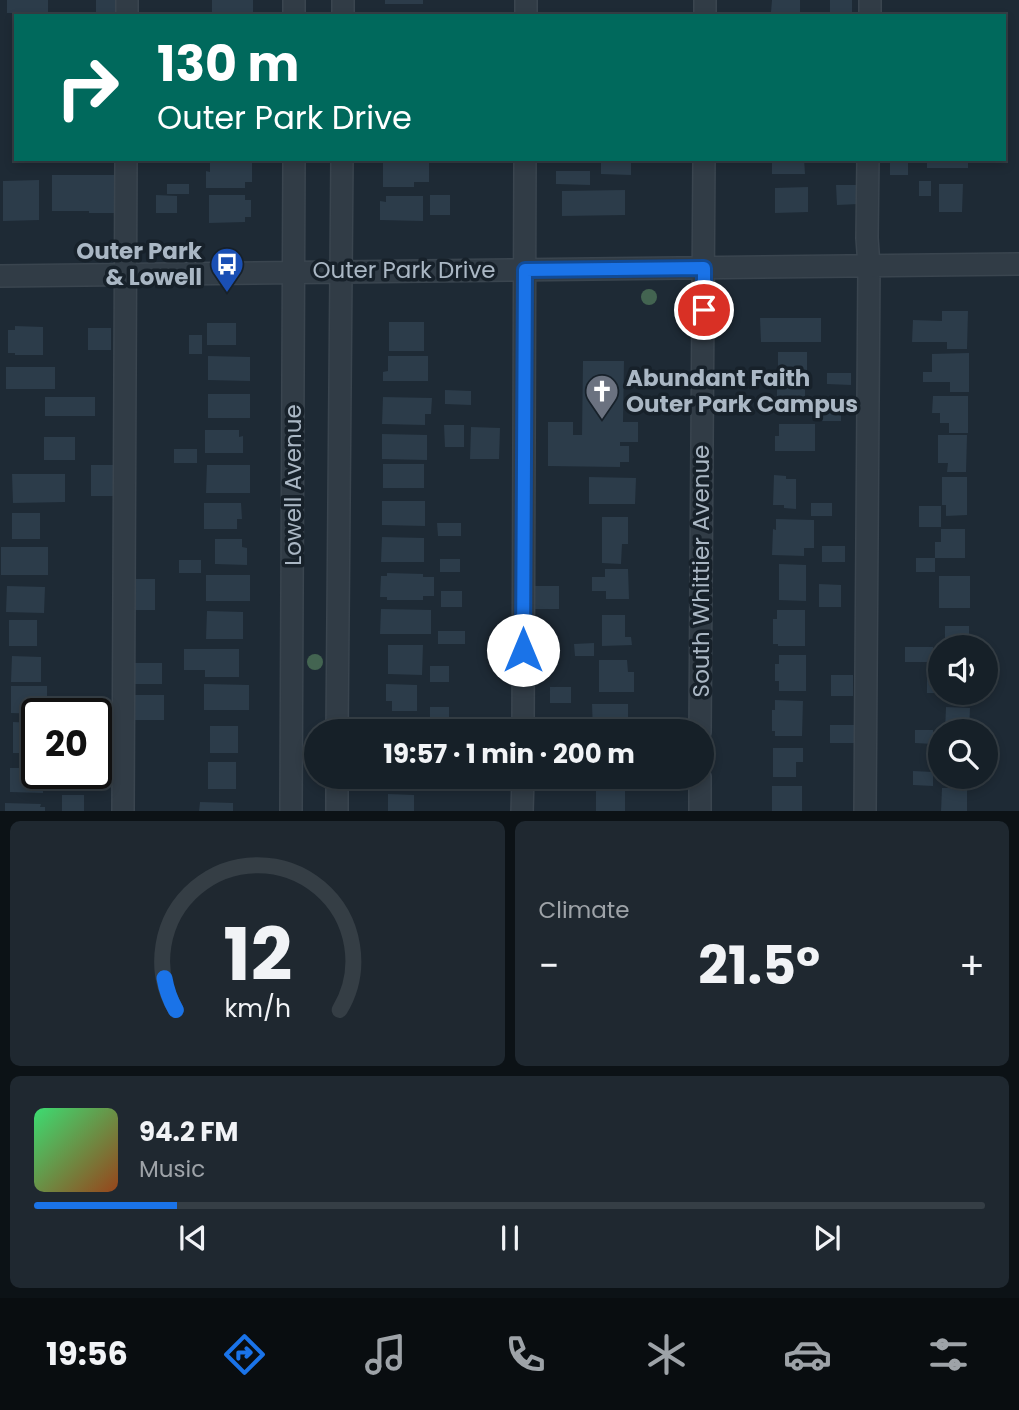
<!DOCTYPE html>
<meta charset="utf-8">
<style>
body{margin:0;font-family:Poppins,sans-serif;background:#1f2830;color:#f1f3f6;height:100vh;display:flex;flex-direction:column;font-size:26px;white-space:nowrap}
*{box-sizing:border-box;margin:0}
p{font-size:23px;color:#9ea3a8}
.icon{flex:none;width:38px;height:38px;fill:none;stroke:currentColor;stroke-width:2;stroke-linecap:round;stroke-linejoin:round}
.map{position:relative;height:811px;overflow:hidden}
.drawer{display:flex;flex-direction:column;gap:10px;padding:10px;background:#0c1216;flex:1}
.drawer>*{flex:none}
.guide{position:absolute;left:14px;top:14px;width:992px;height:147px;border-radius:0px;box-shadow:0 4px 10px #0003,0 0 0 2px #353e45;background:#00695c;color:#fff;overflow:hidden}
.controls{position:absolute;left:928px;top:635px;display:grid;gap:14px}
.controls a{display:grid;place-items:center;width:70px;height:70px;border-radius:50%;background:#162028;box-shadow:0 4px 10px #0003,0 0 0 2px #353e45;font-size:35px}
.speed{position:absolute;left:21px;top:698px;display:flex;gap:14px;font-size:35px;font-weight:700;text-align:center}
.speed>*{display:grid;place-content:center;width:91px;height:91px;border-radius:50%;background:#162028;box-shadow:0 4px 10px #0003,0 0 0 2px #353e45;line-height:1}
.speed .limit{border:4px solid #111;border-radius:10px;background:#fff;color:#111}
.pin{position:absolute;display:grid;place-items:center;width:60px;height:60px;color:#fff;margin:-30px;border:4px solid #fff;border-radius:50%;box-shadow:0 2px 7px #0007}
.me{position:absolute;width:77px;margin:-38px;rotate:0deg;stroke-linejoin:round;filter:drop-shadow(0 0 5px #0008)}
.turn{display:flex;align-items:center;gap:24px;height:147px;padding:0 28px;font-size:32px}
.turn .icon{width:91px;height:91px;stroke-width:2.5}
.turn b{display:block;font-size:49px;line-height:60px}
.big{font-size:52px;font-weight:700;line-height:1.1}
.drawer .widget{flex:1;display:flex;flex-direction:column;justify-content:center;gap:10px;min-width:0;padding:0 24px;border-radius:10px;background:#1f2830}
.drawer .dial{align-items:center;gap:0}
.dial svg{height:182px;overflow:visible;fill:none;stroke:#353e45;stroke-width:7;stroke-linecap:round;text-anchor:middle}
.dial text{fill:#f1f3f6;stroke:none}
.song{display:flex;align-items:center;gap:21px}
.cover{width:84px;height:84px;border-radius:10px;background:linear-gradient(135deg,hsl(140 70% 55%),hsl(20 70% 35%))}
.played{height:7px;border-radius:4px;background:linear-gradient(90deg,#1a73e8 15%,#353e45 15%)}
.keys{display:flex;justify-content:space-around;direction:ltr}
.heat{display:flex;justify-content:space-between;align-items:center;font-size:38px;direction:ltr}
.drawer .tiles{flex:1;display:grid;gap:10px;grid-template-columns:1fr 1fr}
.widget:last-child{grid-column:span 2}
.trip{position:absolute;left:304px;top:719px;width:410px;height:70px;border-radius:35px;background:#162028;box-shadow:0 4px 10px #0003,0 0 0 2px #353e45;font-weight:700;line-height:70px;text-align:center}
.tab-bar{display:flex;height:112px;justify-content:space-around;align-items:center;background:#090d10;color:#9ea3a8}
.tab-bar .icon{width:49px;height:49px}
.tab-bar .on{color:#1a73e8}
.tab-bar b{font-size:32px;color:#f1f3f6}
.map>svg:first-child{display:block}
.building{fill:#2c3c4a}
.lines{fill:none;stroke-linecap:round;stroke-linejoin:round}
.minor-casing{stroke:#3a454f;stroke-width:24}
.minor{stroke:#313c46;stroke-width:21}
.tree{fill:#436451}
.route-casing{stroke:#114b97;stroke-width:18}
.route{stroke:#1a73e8;stroke-width:12}
.labels{text-anchor:middle;dominant-baseline:central;stroke-width:7;stroke-linejoin:round;paint-order:stroke}
.poi-label{font-size:23px;font-weight:bold;fill:#aab7c4;stroke:#17212a;text-anchor:end}
.street-label{font-size:23px;fill:#aab7c4;stroke:#17212a}
</style>
<div class="map">
<svg width="1019" height="812" viewBox="0 0 1019 812">
<rect width="100%" height="100%" fill="#1e2a35"/>
<path class="building" d="M7,0H48V16H14V13H7Z
M96,0H119V13H96Z
M212,0H253V12L212,13Z
M385,0H423V4H385Z
M772,0H800V13L771,12Z
M830,0H852V16H830Z
M16,159H51V163H16Z
M601,159H631V175L601,174Z
M772,159H804L805,174H772Z
M927,159H968V168H927Z
M383,160L429,161V182H414V187H383Z
M890,161H908V175H890Z
M210,162H252V182H245V188H206V171L210,172Z
M556,171H590V185L556,184Z
M52,175H115V213H89V211H52Z
M39,180V220L3,221V181Z
M919,181H931V196H919Z
M167,184H189V194H167Z
M939,184H963L962,212H939Z
M836,185H858V204L837,205Z
M808,187V212L775,213V188Z
M625,190V215L562,216V191Z
M156,195L177,196V213H156Z
M209,195H245V200H251V217H245V222L209,223Z
M430,195H450V215H430Z
M386,196H423V221L380,220V201L386,202Z
M942,311H968L967,349H947V342H912L913,320L942,321Z
M760,318H821V342H761Z
M389,322H424V351H389Z
M207,323H236V345H207Z
M15,326L43,327V355H15V353H8V330H15Z
M88,328H111V350H88Z
M189,335H202V354H189Z
M778,352H807V377L778,378Z
M969,353V392H950V382H923V372H932V354Z
M208,356L250,357V381L208,380Z
M388,356H428V381H383V372L388,371Z
M583,361H624L623,422H638V442H620V446H629V462H620V467L548,466V422H573V435H582Z
M6,367H55V389H6Z
M827,373H851V385L827,384Z
M777,387H805V413H777Z
M445,390L471,391V405L445,404Z
M208,394H250V418H208Z
M933,396H968V433H949V423H940V413H932Z
M45,397H95V416H45Z
M383,397L432,398L431,414H425V425L382,424Z
M820,407H841V421H820Z
M779,424H815V451H775V436H779Z
M444,425H464V447H445Z
M471,427L500,428L499,459H470Z
M205,430H239V437L243,436V453H205Z
M382,434L427,435V460L382,459Z
M938,435H967L966,472H947L948,463H938Z
M44,437H75V460H44Z
M174,449H197V463H174Z
M383,464H424V488H383Z
M91,465H117V496H91Z
M207,465H250V493H206Z
M12,474H65V502L13,503Z
M774,475L786,476V479H796V509L784,508V505H773Z
M589,477L636,478L635,504H589Z
M942,477H967V515L946,516V505H942Z
M382,501H425V526L382,525Z
M204,503H241L242,519H237V529H204Z
M811,503H832V516H811Z
M919,506H941V527H919Z
M12,513H40V539H12Z
M602,517H628V544H622L621,564L602,563Z
M776,519L814,520V548H804V556L772,555L773,529L776,530Z
M437,523H461V536H438Z
M941,529H965V558H935V542H941Z
M382,537L424,538V562H381Z
M215,539H242V547L247,548V565L215,564Z
M822,546H845V562H822Z
M1,547H48V575H1Z
M916,558H935V572H916Z
M440,559H460V572H440Z
M179,560H201V573H179Z
M779,564L806,565V601L779,600Z
M605,569H628L629,599H606V591H592V577H605Z
M387,573L423,574V577H434V596H423V600H387V597H380L381,576H387Z
M206,575H250V601H206Z
M939,576H970V608H939Z
M131,579H155V610H131Z
M819,584L841,585V607H819Z
M7,586L45,587L44,613L6,612Z
M529,586H559V609H530Z
M441,591H462V607H441Z
M381,609L431,610V634H380Z
M777,610H805V646H778V644H773V619H777Z
M207,611L243,612V639H206Z
M602,615H625V637H631L632,645L602,646Z
M9,620H37V646H9Z
M945,626H969V648H945Z
M438,631H465V644H438Z
M594,643V656H575L574,644Z
M388,645H423L422,675L388,674Z
M905,647H933V662H905Z
M184,649H239V677H205V670H184Z
M779,655H806V691H779V681H775V664H779Z
M12,656L41,657V682H11Z
M599,660H627L628,672H634V692H599Z
M131,663H162V684H131Z
M430,666H449V682H430Z
M927,668H940V693H927Z
M831,675H853V696H831Z
M204,684L249,685V710H204Z
M386,684L417,685V711H392V701H386Z
M11,686H47V707H41V714L11,713Z
M550,687H571V703H550Z
M130,695H164V720H130Z
M775,700L803,701L802,736H775V731H772V710H775Z
M592,704H628V732H593Z
M430,707H449V718H430Z
M946,707L970,708L969,732H945Z
M388,721H413V732H388Z
M13,722L37,723V753H13Z
M830,725H856V743H830Z
M210,726H238V753H210Z
M915,730H933V744L915,743Z
M773,748H803V762H796V777H773Z
M208,762H236V789H208Z
M10,768H37V774H43V793L10,792Z
M913,771L933,772V786L913,785Z
M381,777H422V783H389V780H381Z
M440,777H461V789H440Z
M532,777H554L555,783H532Z
M772,786H802V812H772Z
M596,787H625V812H596Z
M942,788H967V812H941Z
M388,794L414,795V812H388Z
M62,795H84V812H62Z
M200,802L233,803V812H199Z
M5,803L41,804L40,807H45V812H5Z"/>
<g class="lines">
<defs>
<path id="minor" d="M127,16V0
M294,16V0
M343,16V0
M526,16V0
M705,16V0
M870,16V0
M0,276L1019,264
M337,732L342,159
M523,732L525,159
M700,732L704,159
M123,812L126,159
M291,812L294,159
M337,812V777
M522,812L523,777
M700,812V777
M865,812L869,266L867,238L868,159"/>
</defs>
<use href="#minor" class="minor-casing"/>
<use href="#minor" class="minor"/>
</g>
<g class="tree">
<circle cx="649" cy="297" r="8"/>
<circle cx="315" cy="662" r="8"/>
</g>
<g class="lines">
<defs>
<path id="route" d="M523,650L525,270L704,268V310"/>
</defs>
<use href="#route" class="route-casing"/>
<use href="#route" class="route"/>
</g>
<defs>
<symbol id="bus-pin" viewBox="-11 -11 22 30"><path d="M0 17L-7.5 6A9.5 9.5 0 1 1 7.5 6Z" fill="#1a4fb4" stroke="#17212a"/><path d="M-5-6H5V4H4V6H2V4H-2V6H-4V4H-5ZM-3.5-4V0h7V-4ZM-3.5 1.2v1.5H-2V1.2ZM2 1.2v1.5H3.5V1.2Z" fill="#fff"/></symbol>
<symbol id="church-pin" viewBox="-11 -11 22 30"><path d="M0 17L-7.5 6A9.5 9.5 0 1 1 7.5 6Z" fill="#6b7280" stroke="#17212a"/><path d="M-1.2-6h2.4v3.5h3.3v2.4h-3.3V6h-2.4V-.1h-3.3v-2.4h3.3Z" fill="#fff"/></symbol>
</defs>
<g fill-rule="evenodd">
<use href="#bus-pin" x="208" y="245" width="38" height="52"/>
<use href="#church-pin" x="583" y="372" width="38" height="52"/>
</g>
<g class="labels">
<g class="poi-label">
<text x="202" y="251">Outer Park<tspan x="202" dy="26">&amp; Lowell</tspan></text>
<text x="626" y="378" text-anchor="start">Abundant Faith<tspan x="626" dy="26">Outer Park Campus</tspan></text>
</g>
<g class="street-label">
<text x="404" y="270">Outer Park Drive</text>
<text transform="translate(293 485) rotate(-90)">Lowell Avenue</text>
<text transform="translate(701 571) rotate(-90)">South Whittier Avenue</text>
</g>
</g>
</svg>
<div class="controls">
<a><svg class="icon" aria-label="sound" viewBox="0 0 24 24"><path d="M4 9h4l5-4v14l-5-4H4zM17 9q2 3 0 6"/></svg></a>
<a><svg class="icon" aria-label="search" viewBox="0 0 24 24"><circle cx="10" cy="10" r="6"/><path d="M15 15l6 6"/></svg></a>
</div>
<div class="speed"><div class="limit">20</div></div>
<div class="pin" style="left:704px;top:310px;background:#d93025"><svg class="icon" aria-label="arrive" viewBox="0 0 24 24"><path d="M6 21V4h12l-3 4 3 4H6"/></svg></div>
<svg class="me" style="left:523px;top:650px" viewBox="-20 -20 40 40"><circle r="19" fill="#fff"/><path d="M0-13L10 11 0 6-10 11z" fill="#1a73e8"/></svg>
<div class="trip">19:57 · 1 min · 200 m</div>
<div class="guide">
<div class="turn"><svg class="icon" aria-label="right" viewBox="0 0 24 24"><path d="M7 20v-9h11M14 6l5 5-5 5"/></svg><div><b>130 m</b>Outer Park Drive</div></div>
</div>
</div>
<section class="drawer">
<div class="tiles">
<div class="widget dial"><svg viewBox="0 0 100 80">
<path d="M14 69A42 42 0 1 1 86 69"/>
<path d="M14 69A42 42 0 0 1 9 55" stroke="#1a73e8"/>
<text x="50" y="56" font-size="32" font-weight="700">12</text>
<text x="50" y="72" font-size="11">km/h</text>
</svg></div>
<div class="widget"><p>Climate</p>
<div class="heat"><a>−</a><b class="big">21.5°</b><a>+</a></div>
</div>
<div class="widget">
<div class="song"><i class="cover"></i><div><b>94.2 FM</b><p>Music</p></div></div>
<div class="played"></div>
<div class="keys"><svg class="icon" aria-label="previous" viewBox="0 0 24 24"><path d="M18 5L8 12l10 7zM5 5v14"/></svg><svg class="icon" aria-label="pause" viewBox="0 0 24 24"><path d="M8 5v14M16 5v14"/></svg><svg class="icon" aria-label="next" viewBox="0 0 24 24"><path d="M6 5l10 7-10 7zM19 5v14"/></svg></div>
</div>
</div>
</section>
<nav class="tab-bar">
<b>19:56</b>
<svg class="icon on" aria-label="directions" viewBox="0 0 24 24"><path d="M12 3l9 9-9 9-9-9zM9 14v-3h6M13 9l2 2-2 2"/></svg>
<svg class="icon" aria-label="music" viewBox="0 0 24 24"><path d="M9 18V5l10-2v13"/><circle cx="6" cy="18" r="3"/><circle cx="16" cy="16" r="3"/></svg>
<svg class="icon" aria-label="phone" viewBox="0 0 24 24"><path d="M5 4h4l2 5-3 2q2 4 5 5l2-3 5 2v4C11 20 4 13 5 4z"/></svg>
<svg class="icon" aria-label="climate" viewBox="0 0 24 24"><path d="M12 3v18M4 7l16 10M4 17L20 7"/></svg>
<svg class="icon" aria-label="car" viewBox="0 0 24 24"><path d="M5 17H2v-5l4-1 3-4h7l3 4 3 1v5h-3M9 17h6M6 11h13"/><circle cx="7" cy="17" r="2"/><circle cx="17" cy="17" r="2"/></svg>
<svg class="icon" aria-label="filters" viewBox="0 0 24 24"><path d="M4 7h16M4 17h16"/><circle cx="9" cy="7" r="2"/><circle cx="15" cy="17" r="2"/></svg>
</nav>
